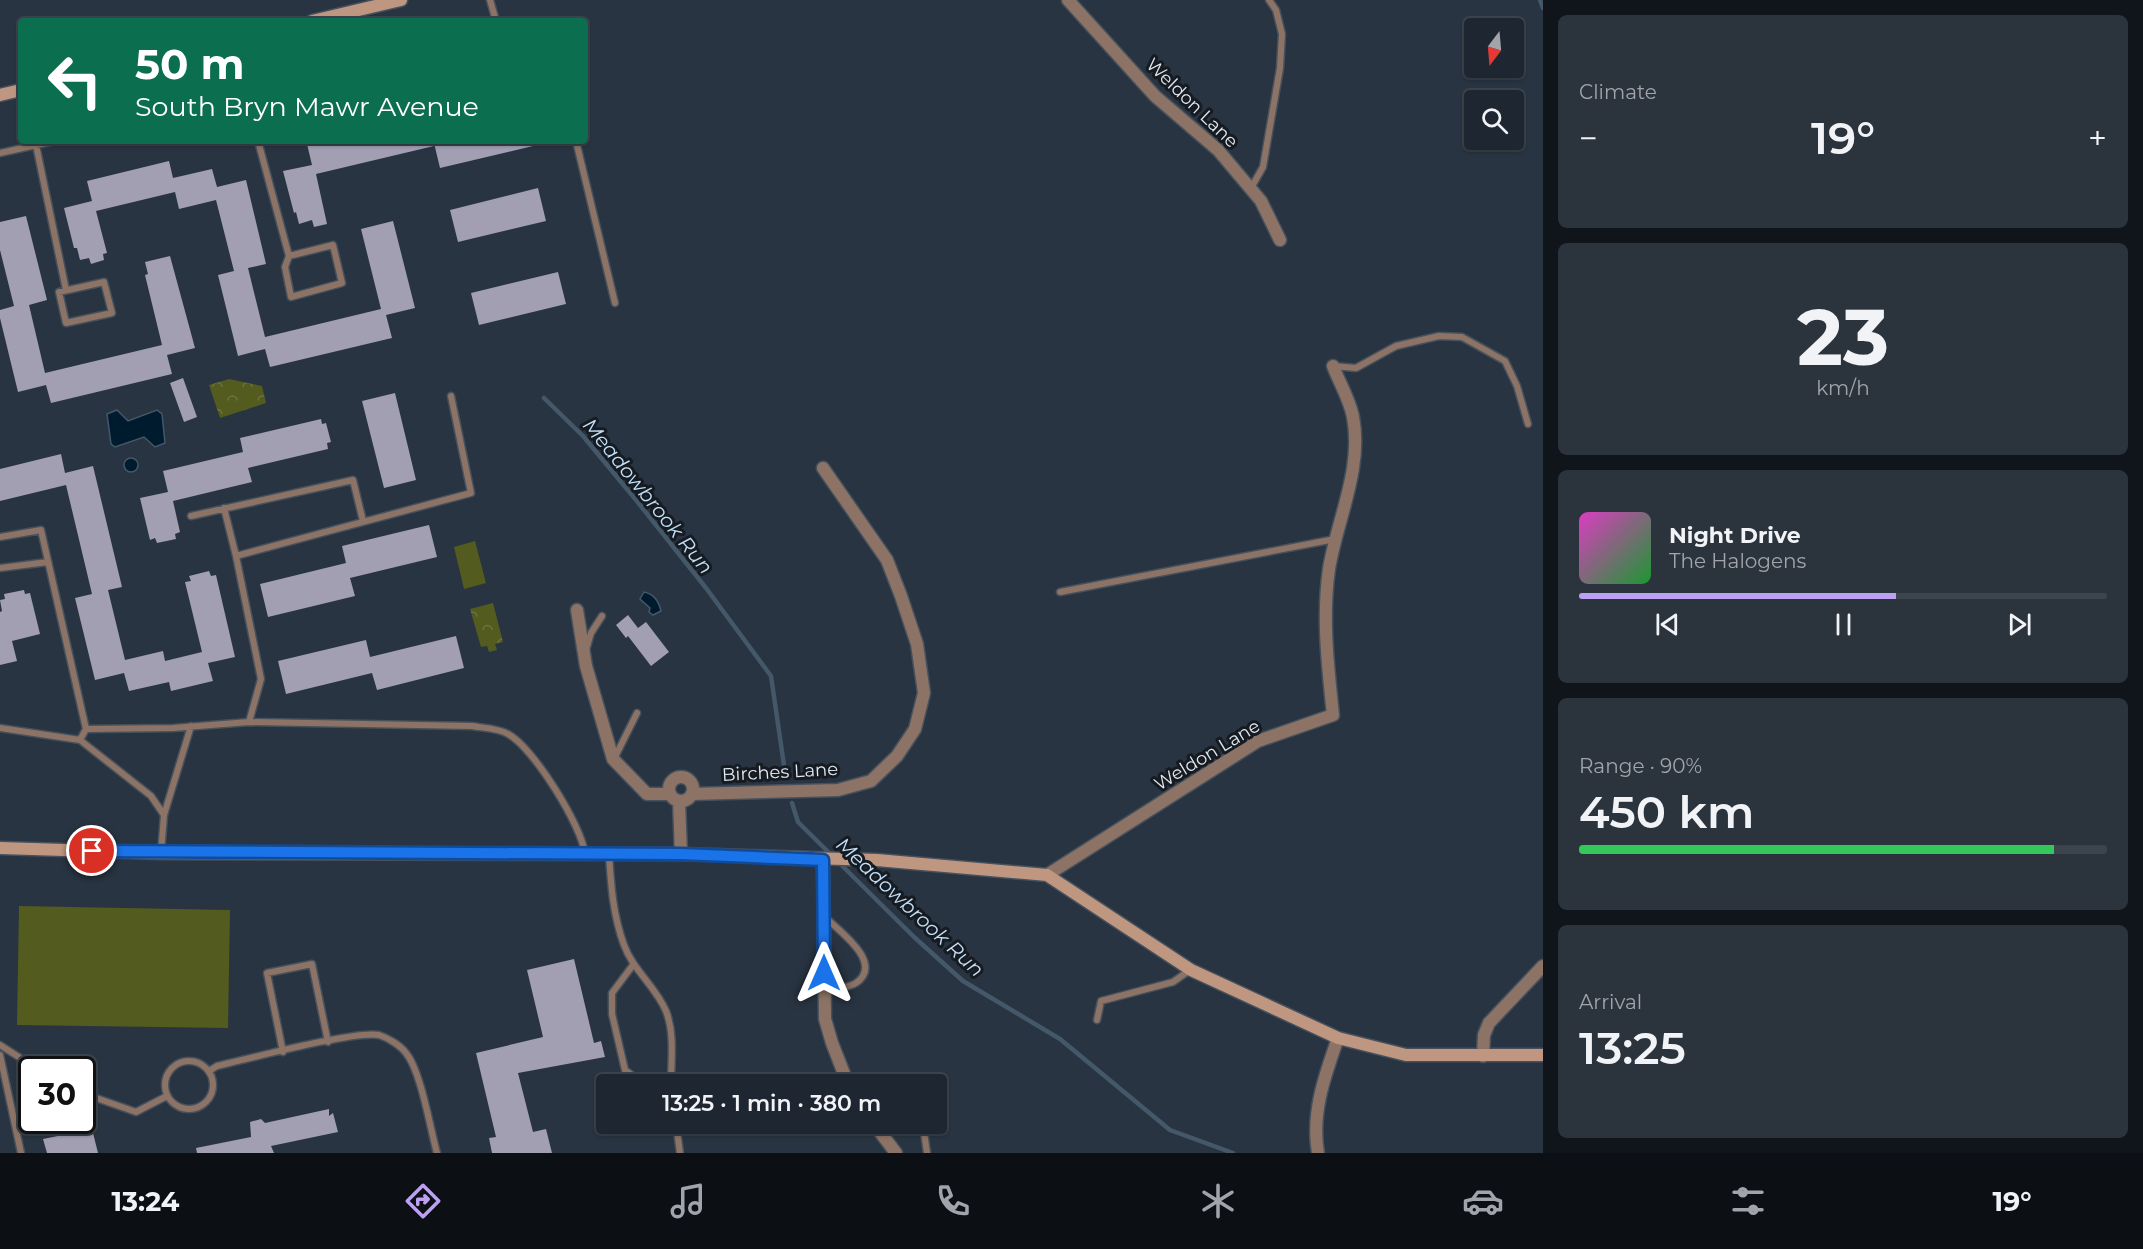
<!DOCTYPE html>
<meta charset="utf-8">
<style>
body{margin:0;font-family:Montserrat,sans-serif;background:#2b333d;color:#f1f3f6;height:100vh;display:flex;flex-direction:column;font-size:22px;white-space:nowrap}
*{box-sizing:border-box;margin:0}
p{font-size:20px;color:#a1a5ab}
.icon{flex:none;width:33px;height:33px;fill:none;stroke:currentColor;stroke-width:2;stroke-linecap:round;stroke-linejoin:round}
.map{position:relative;flex:1;overflow:hidden}
.sheet{display:flex;flex-direction:column;gap:15px;padding:15px;background:#10151b;width:600px}
.sheet>*{flex:none}
.guide{position:absolute;left:18px;top:18px;width:570px;height:126px;border-radius:6px;box-shadow:0 2px 4px #0004,0 0 0 2px #3c444d;background:#0b6e4f;color:#fff;overflow:hidden}
.needle{width:39px;rotate:196deg}
.tools{position:absolute;left:1464px;top:18px;display:grid;gap:12px}
.tools a{display:grid;place-items:center;width:60px;height:60px;border-radius:6px;background:#1e2731;box-shadow:0 2px 4px #0004,0 0 0 2px #3c444d;font-size:30px}
.speed{position:absolute;left:18px;top:1056px;display:flex;gap:12px;font-size:30px;font-weight:700;text-align:center}
.speed>*{display:grid;place-content:center;width:78px;height:78px;border-radius:50%;background:#1e2731;box-shadow:0 2px 4px #0004,0 0 0 2px #3c444d;line-height:1}
.speed .limit{border:3px solid #111;border-radius:9px;background:#fff;color:#111}
.pin{position:absolute;display:grid;place-items:center;width:51px;height:51px;color:#fff;margin:-26px;border:3px solid #fff;border-radius:50%;box-shadow:0 2px 6px #0007}
.me{position:absolute;width:66px;margin:-33px;rotate:0deg;stroke-linejoin:round;filter:drop-shadow(0 0 4px #0008)}
.turn{display:flex;align-items:center;gap:21px;height:126px;padding:0 18px;font-size:27px}
.turn .icon{width:78px;height:78px;stroke-width:2.5}
.turn b{display:block;font-size:42px;line-height:51px}
.big{font-size:45px;font-weight:600;line-height:1.1}
.sheet .widget{flex:1;display:flex;flex-direction:column;justify-content:center;gap:9px;min-width:0;padding:0 21px;border-radius:9px;background:#2b333d}
.sheet .dial{align-items:center;gap:0}
.dial b{font-size:78px;line-height:1}
.song{display:flex;align-items:center;gap:18px}
.cover{width:72px;height:72px;border-radius:9px;background:linear-gradient(135deg,hsl(310 70% 55%),hsl(130 70% 35%))}
.played{height:6px;border-radius:3px;background:linear-gradient(90deg,#bca0f2 60%,#3c444d 60%)}
.keys{display:flex;justify-content:space-around;direction:ltr}
.heat{display:flex;justify-content:space-between;align-items:center;font-size:33px;direction:ltr}
.charge{height:9px;border-radius:4px;background:linear-gradient(90deg,#34c759 90%,#3c444d 0)}
.trip{position:absolute;left:596px;top:1074px;width:351px;height:60px;border-radius:6px;background:#1e2731;box-shadow:0 2px 4px #0004,0 0 0 2px #3c444d;font-weight:600;line-height:60px;text-align:center}
.dock{display:flex;height:96px;justify-content:space-around;align-items:center;background:#0c1014;color:#a1a5ab}
.dock .icon{width:42px;height:42px}
.dock .active{color:#bca0f2}
.dock b{font-size:27px;color:#f1f3f6}
main{display:flex;flex:1;min-height:0}
.map>svg:first-child{display:block}
.park{fill:url(#park-crowns)}
.garden{fill:#535b1f}
.water{fill:#001a2e;stroke:#445869;stroke-width:1.5}
.lines{fill:none;stroke-linecap:round;stroke-linejoin:round}
.stream{stroke:#445869;stroke-width:4.5}
.building{fill:#a29fb2}
.lane-casing{stroke:#46515d;stroke-width:9}
.street-casing{stroke:#46515d;stroke-width:15}
.secondary-casing{stroke:#46515d;stroke-width:15}
.lane{stroke:#8c7365;stroke-width:6}
.street{stroke:#8c7365;stroke-width:12}
.secondary{stroke:#bf9780;stroke-width:12}
.route-casing{stroke:#114b97;stroke-width:15}
.route{stroke:#1a73e8;stroke-width:10}
.labels{text-anchor:middle;dominant-baseline:central;stroke-width:6;stroke-linejoin:round;paint-order:stroke}
.street-label{font-size:18px;fill:#e1e9f2;stroke:#161b21}
.water-label{font-size:20px;font-style:italic;fill:#c2e0f9;stroke:#161b21}
</style>
<main>
<div class="map">
<svg width="1543" height="1153" viewBox="0 0 1543 1153">
<defs>
<pattern id="park-crowns" width="20" height="18" patternUnits="userSpaceOnUse" patternTransform="scale(1.5)"><rect width="20" height="18" fill="#535b1f"/><path d="M2 6a3 3 0 1 1 6 0M12 15a3 3 0 1 1 6 0" fill="none" stroke="#6b7340"/></pattern>
</defs>
<rect width="100%" height="100%" fill="#283441"/>
<path class="park" d="M229,379L262,386L266,403L220,418L209,385Z
M493,603L503,642L495,644L497,650L489,652L487,646L481,647L470,609Z"/>
<path class="garden" d="M475,541L486,583L464,589L454,547Z
M19,906L230,910L228,1028L17,1025Z"/>
<path class="water" d="M117,410L128,421L157,410L162,414L165,443L155,447L144,437L115,447L111,444L107,414Z
M124 465a7 7 0 1 1 14 0a7 7 0 1 1-14 0Z
M644,592C654,594 659,602 661,611L653,615L649,612L650,608L640,599Z"/>
<g class="lines">
<path class="stream" d="M1540,0L1543,8
M544,398L583,436L636,500L706,588L771,676L786,779
M792,803L798,822L914,937L963,981L1060,1039L1170,1130L1233,1153"/>
</g>
<path class="building" d="M320,141H533V146L440,168L434,143V146L316,174L327,224L314,227L312,220L299,224L296,212L294,213L283,171L312,165L307,144Z
M169,161L173,178L212,169L217,187L246,180L266,264L248,268L265,337L381,309L361,229L393,221L415,308L386,315L392,338L270,367L265,349L238,356L218,275L234,271L216,200L179,209L175,192L96,211L107,253L103,254L104,260L91,264L89,258L80,260L77,248H74L64,208L92,201L87,181Z
M538,188L546,221L458,242L450,210Z
M26,216L47,300L29,305L45,373L162,345L145,275L148,274L145,262L170,256L195,348L167,355L172,374L51,403L46,385L18,392L0,318V310L14,306L0,250V222Z
M558,272L566,304L479,325L471,293Z
M183,378L197,417L184,422L170,383Z
M395,393L416,480L384,488L362,401Z
M321,419L322,424L326,423L331,442L327,443L328,449L248,468L252,482L173,501L180,532L175,534L176,539L157,543L155,538L150,540L140,498L168,492L163,471L243,452L240,438Z
M61,454L65,473L93,466L122,587L108,590L125,660L163,651L165,661L202,652L185,582L191,581L189,576L209,571L211,576L216,575L235,657L208,663L213,681L171,691L169,682L129,691L124,673L95,680L75,598L92,594L66,485L0,501V469Z
M429,525L437,557L350,578L355,596L268,617L260,584L346,563L342,546Z
M24,590L25,594L30,593L40,634L12,641L17,661L0,665V612L2,611L0,600L5,599L4,594Z
M628,615L638,628L646,622L669,652L651,666L628,636L626,638L616,625Z
M456,636L464,668L377,690L372,673L286,694L278,661L366,640L370,657Z
M574,959L594,1043L601,1041L605,1057L518,1073L533,1132L546,1129L552,1153H492L489,1138L496,1137L476,1053L543,1037L527,970Z
M329,1109V1116L333,1113L338,1132L271,1146L274,1153H197L196,1148L251,1137L250,1122L261,1119L265,1123Z
M92,1129L98,1153H47L43,1139Z"/>
<g class="lines">
<defs>
<path id="lane" d="M490,0L496,21
M258,141L289,256L285,267L291,297L342,283L333,245L289,256
M576,141L615,303
M36,145L66,290
M0,153L54,141
M1251,188L1263,167L1280,68L1282,34L1276,10L1269,0
M104,282L112,313L66,323L59,292Z
M1333,366L1356,368L1396,346L1439,336L1462,337L1505,361L1517,386L1528,424
M224,508L236,556
M191,516L353,480L363,521
M0,537L41,530L86,729
M0,568L48,562
M1060,592L1335,539
M586,650L591,633L602,616
M249,722L261,679L236,556L471,493L451,396
M0,728L80,740
M614,759L637,713
M164,815L191,726
M161,853L164,815L151,796L80,740L86,729L173,728L249,722L472,726C483,728 498,728 508,734C533,747 582,826 585,854
M609,854C611,886 613,915 624,945C633,970 656,987 666,1011C675,1034 671,1061 671,1084
M633,965L612,993V1014L625,1070L641,1082L649,1084
M824,992C834,989 848,988 856,983C885,963 838,930 825,917
M1097,1020L1101,1001L1173,982L1190,970
M0,1045L39,1070
M283,1052L267,973L312,964L328,1042
M0,1055L21,1153
M165 1085a24 24 0 1 1 48 0a24 24 0 1 1-48 0Z
M209,1071L217,1066C248,1059 356,1030 379,1035C388,1038 400,1045 406,1053C421,1071 430,1128 437,1153
M82,1093L136,1112L167,1096
M676,1124L680,1153
M918,1124L924,1132L927,1153"/>
<path id="street" d="M1068,0L1155,96L1218,150L1261,201L1280,240
M577,610L586,666L613,759L647,794H670
M669 789a12 12 0 1 1 24 0a12 12 0 1 1-24 0Z
M692,794L838,790L871,781L897,756L915,729L924,693L917,644L901,596L887,560L823,468
M679,801L681,854
M823,860L825,1019L832,1043L848,1084
M1047,875L1258,741L1333,715C1328,667 1322,618 1329,569C1337,520 1363,468 1353,417C1350,400 1339,382 1333,366
M1483,1056L1484,1035L1489,1023L1543,966
M874,1124L896,1153
M1318,1153C1311,1113 1325,1075 1338,1038"/>
<path id="secondary" d="M312,21L401,0
M0,95L21,90
M0,848L161,853L681,854L877,860L1047,875L1191,970L1338,1038L1406,1055H1543"/>
</defs>
<use href="#lane" class="lane-casing"/>
<use href="#street" class="street-casing"/>
<use href="#secondary" class="secondary-casing"/>
<use href="#lane" class="lane"/>
<use href="#street" class="street"/>
<use href="#secondary" class="secondary"/>
</g>
<g class="lines">
<defs>
<path id="route" d="M92,851L681,854L823,860L824,973"/>
</defs>
<use href="#route" class="route-casing"/>
<use href="#route" class="route"/>
</g>
<g class="labels">
<g class="street-label">
<text transform="translate(1192 103) rotate(44)">Weldon Lane</text>
<text transform="translate(1207 755) rotate(-31)">Weldon Lane</text>
<text transform="translate(780 772) rotate(-3)">Birches Lane</text>
</g>
<g class="water-label">
<text transform="translate(648 496) rotate(51)">Meadowbrook Run</text>
<text transform="translate(910 907) rotate(43)">Meadowbrook Run</text>
</g>
</g>
</svg>
<div class="tools">
<a><svg class="needle" viewBox="-14 -14 28 28"><path d="M0-13l5 13h-10z" fill="#e53935"/><path d="M0 13l5-13h-10z" fill="#a1a5ab"/></svg></a>
<a><svg class="icon" aria-label="search" viewBox="0 0 24 24"><circle cx="10" cy="10" r="6"/><path d="M15 15l6 6"/></svg></a>
</div>
<div class="speed"><div class="limit">30</div></div>
<div class="pin" style="left:92px;top:851px;background:#d93025"><svg class="icon" aria-label="arrive" viewBox="0 0 24 24"><path d="M6 21V4h12l-3 4 3 4H6"/></svg></div>
<svg class="me" style="left:824px;top:973px" viewBox="-20 -20 40 40"><path d="M0-17L14 15 0 8-14 15z" fill="#1a73e8" stroke="#fff" stroke-width="4"/></svg>
<div class="trip">13:25 · 1 min · 380 m</div>
<div class="guide">
<div class="turn"><svg class="icon" aria-label="left" viewBox="0 0 24 24"><path d="M17 20v-9H6M10 6l-5 5 5 5"/></svg><div><b>50 m</b>South Bryn Mawr Avenue</div></div>
</div>
</div>
<section class="sheet">
<div class="widget"><p>Climate</p>
<div class="heat"><a>−</a><b class="big">19°</b><a>+</a></div>
</div>
<div class="widget dial"><b>23</b><p>km/h</p></div>
<div class="widget">
<div class="song"><i class="cover"></i><div><b>Night Drive</b><p>The Halogens</p></div></div>
<div class="played"></div>
<div class="keys"><svg class="icon" aria-label="previous" viewBox="0 0 24 24"><path d="M18 5L8 12l10 7zM5 5v14"/></svg><svg class="icon" aria-label="pause" viewBox="0 0 24 24"><path d="M8 5v14M16 5v14"/></svg><svg class="icon" aria-label="next" viewBox="0 0 24 24"><path d="M6 5l10 7-10 7zM19 5v14"/></svg></div>
</div>
<div class="widget"><p>Range · 90%</p><b class="big">450 km</b><div class="charge"></div></div>
<div class="widget"><p>Arrival</p><b class="big">13:25</b></div>
</section>
</main>
<nav class="dock">
<b>13:24</b>
<svg class="icon active" aria-label="directions" viewBox="0 0 24 24"><path d="M12 3l9 9-9 9-9-9zM9 14v-3h6M13 9l2 2-2 2"/></svg>
<svg class="icon" aria-label="music" viewBox="0 0 24 24"><path d="M9 18V5l10-2v13"/><circle cx="6" cy="18" r="3"/><circle cx="16" cy="16" r="3"/></svg>
<svg class="icon" aria-label="phone" viewBox="0 0 24 24"><path d="M5 4h4l2 5-3 2q2 4 5 5l2-3 5 2v4C11 20 4 13 5 4z"/></svg>
<svg class="icon" aria-label="climate" viewBox="0 0 24 24"><path d="M12 3v18M4 7l16 10M4 17L20 7"/></svg>
<svg class="icon" aria-label="car" viewBox="0 0 24 24"><path d="M5 17H2v-5l4-1 3-4h7l3 4 3 1v5h-3M9 17h6M6 11h13"/><circle cx="7" cy="17" r="2"/><circle cx="17" cy="17" r="2"/></svg>
<svg class="icon" aria-label="filters" viewBox="0 0 24 24"><path d="M4 7h16M4 17h16"/><circle cx="9" cy="7" r="2"/><circle cx="15" cy="17" r="2"/></svg>
<b>19°</b>
</nav>
